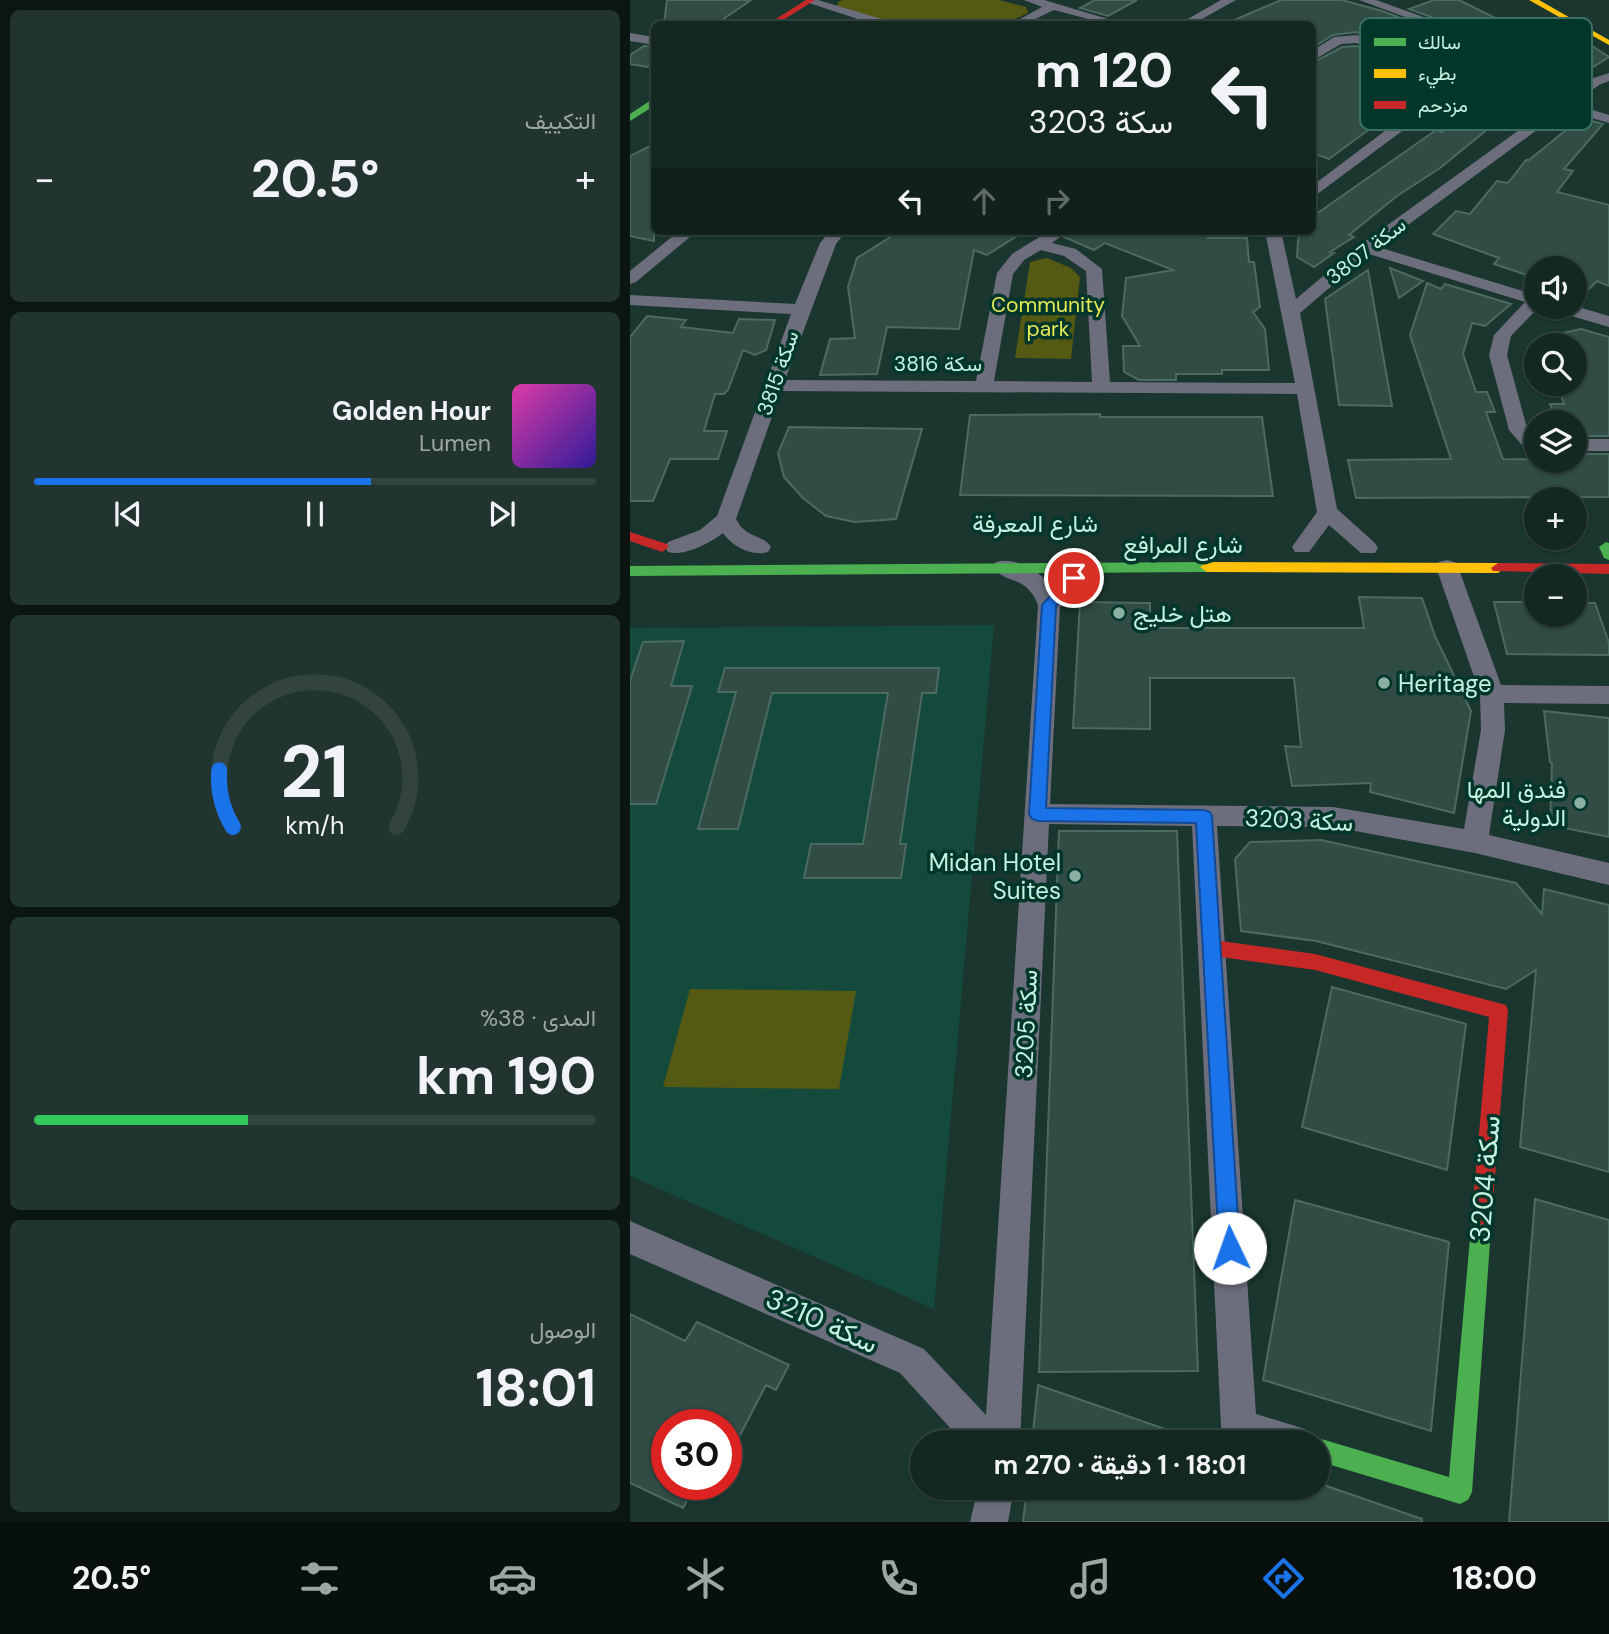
<!DOCTYPE html>
<html lang="ar">
<meta charset="utf-8">
<style>
body{margin:0;font-family:"DM Sans",Vazirmatn,sans-serif;background:#21342f;color:#f1f3f6;direction:rtl;height:100vh;display:flex;flex-direction:column;font-size:26px;white-space:nowrap}
*{box-sizing:border-box;margin:0}
p{font-size:23px;color:#9da6a5}
.icon{flex:none;width:38px;height:38px;fill:none;stroke:currentColor;stroke-width:2;stroke-linecap:round;stroke-linejoin:round}
.map{position:relative;flex:1;overflow:hidden;direction:ltr}
.side{display:flex;flex-direction:column;gap:10px;padding:10px;background:#0b1613;width:630px}
.side>*{flex:none}
.top-card{position:absolute;left:21px;top:21px;width:665px;height:214px;border-radius:10px;box-shadow:0 2px 5px #0004,0 0 0 2px #334440;direction:rtl;background:#142822;color:#f1f3f6;overflow:hidden}
.fabs{position:absolute;left:894px;top:256px;display:grid;gap:14px}
.fabs a{display:grid;place-items:center;width:63px;height:63px;border-radius:50%;background:#142822;box-shadow:0 2px 5px #0004,0 0 0 2px #334440;font-size:35px}
.speed{position:absolute;left:21px;top:1409px;display:flex;gap:14px;font-size:35px;font-weight:700;text-align:center}
.speed>*{display:grid;place-content:center;width:91px;height:91px;border-radius:50%;background:#142822;box-shadow:0 2px 5px #0004,0 0 0 2px #334440;line-height:1}
.speed .limit{border:10px solid #d22;background:#fff;color:#111}
.pin{position:absolute;display:grid;place-items:center;width:60px;height:60px;color:#fff;margin:-30px;border:4px solid #fff;border-radius:50%;box-shadow:0 2px 7px #0007}
.me{position:absolute;width:77px;margin:-38px;rotate:357deg;stroke-linejoin:round;filter:drop-shadow(0 0 5px #0008)}
.turn{display:flex;align-items:center;gap:24px;height:147px;padding:0 28px;font-size:32px}
.turn .icon{width:91px;height:91px;stroke-width:2.5}
.turn b{display:block;font-size:49px;line-height:60px}
.lanes{display:flex;align-items:center;height:66px;padding:0 28px;background:#0003;justify-content:center;gap:35px;direction:ltr}
.lanes .off{opacity:.35}
.big{font-size:52px;font-weight:700;line-height:1.1}
.side .widget{flex:1;display:flex;flex-direction:column;justify-content:center;gap:10px;min-width:0;padding:0 24px;border-radius:10px;background:#21342f}
.side .dial{align-items:center;gap:0}
.dial svg{height:182px;overflow:visible;fill:none;stroke:#334440;stroke-width:7;stroke-linecap:round;text-anchor:middle}
.dial text{fill:#f1f3f6;stroke:none}
.song{display:flex;align-items:center;gap:21px}
.cover{width:84px;height:84px;border-radius:10px;background:linear-gradient(135deg,hsl(320 70% 55%),hsl(250 70% 35%))}
.played{height:7px;border-radius:4px;background:linear-gradient(90deg,#1a73e8 60%,#334440 60%)}
.keys{display:flex;justify-content:space-around;direction:ltr}
.heat{display:flex;justify-content:space-between;align-items:center;font-size:38px;direction:ltr}
.charge{height:10px;border-radius:5px;background:linear-gradient(90deg,#34c759 38%,#334440 0)}
.trip{position:absolute;left:280px;top:1430px;width:420px;height:70px;border-radius:35px;background:#142822;box-shadow:0 2px 5px #0004,0 0 0 2px #334440;font-weight:700;line-height:70px;text-align:center;direction:rtl}
.tab-bar{display:flex;height:112px;justify-content:space-around;align-items:center;background:#08100e;color:#9da6a5}
.tab-bar .icon{width:49px;height:49px}
.tab-bar .current{color:#1a73e8}
.tab-bar b{font-size:32px;color:#f1f3f6}
main{display:flex;flex:1;min-height:0}
.map>svg:first-child{display:block}
.built{fill:#144a3b}
.green{fill:#545913}
.building{fill:#314c45;stroke:#4c6a61;stroke-width:2}
.lines{fill:none;stroke-linecap:round;stroke-linejoin:round}
.street{fill:#6c6e7d;fill-rule:evenodd}
.fast{fill:#4caf50;fill-rule:evenodd}
.slow{fill:#ffc107;fill-rule:evenodd}
.jam{fill:#c62828;fill-rule:evenodd}
.route{fill:#1a73e8;stroke:#114b97;stroke-width:2}
.poi-dot{fill:#89b0a2;stroke:#00372a;stroke-width:2.5}
.labels{text-anchor:middle;dominant-baseline:central;stroke-width:7;stroke-linejoin:round;paint-order:stroke}
.far-street-label{font-size:21px;fill:#c5f1e1;stroke:#00372a}
.far-park-label{font-size:21px;fill:#e5e956;stroke:#00372a}
.street-label{font-size:24px;fill:#c5f1e1;stroke:#00372a}
.poi-label{font-size:24px;fill:#c5f1e1;stroke:#00372a;text-anchor:start}
.near-street-label{font-size:28px;fill:#c5f1e1;stroke:#00372a}
.key{fill:#00372a;stroke:#3b6f61;stroke-width:2}
.key-label{font-size:19px;fill:#c5f1e1}
</style>
<main>
<div class="map">
<svg width="979" height="1522" viewBox="0 0 979 1522">
<rect width="100%" height="100%" fill="#1a362e"/>
<path class="built" d="M364,625L304,1309L0,1176V628Z"/>
<path class="green" d="M212,0H369L396,7L398,13L374,24H263L207,7L208,2Z
M417,258L441,268L450,277L441,359L385,358L400,262Z
M60,989L226,991L209,1089L33,1087Z"/>
<path class="building" d="M37,0H121L86,24H34Z
M465,0H507L478,16L450,8Z
M651,0H712L752,11L933,78L921,85L860,67L847,50L831,61L726,32L703,35L682,48V24H595Z
M804,0H829L926,48L959,44L979,57L955,72L779,9Z
M14,46L24,47V62L17,67L0,64V55Z
M726,46L818,71L699,159L682,153V63L712,47Z
M880,92L908,102L872,127L864,124L810,168L767,196L719,235L724,237L700,252L704,253L684,267L667,257L668,240L672,231H682V217L806,130L812,132L828,119L833,120L849,107L853,108Z
M951,118L973,124L934,169L943,171L927,192L979,205V286L967,281L945,303V268H906V278L864,264L869,258L803,234L826,211L840,214L867,181L878,183L896,160H899Z
M24,144V241L0,236V156Z
M270,231H395L357,255L344,250L329,329L257,327L247,374L190,375L200,339L225,338L218,287L227,258Z
M441,231H587L578,238H617L619,262H624L630,307L623,312L635,329L639,370H592V374H546V380H509L494,372L493,346H510L492,316L496,278L543,270L475,243L464,250L434,237Z
M760,268L793,281L769,298Z
M738,270L745,310L762,406L709,405L695,299Z
M797,283L811,289L815,284L881,304L855,326L842,323L833,354L846,392H857L865,412H856L873,459L945,460V454H979V497L726,498L718,460L821,459L780,335Z
M17,316L56,320L51,327L103,333L109,319L145,320L136,350L125,355L113,350L98,390L94,394H85L74,431H97L88,459H40L23,501H0V337Z
M951,329L979,337V436H945V422H928L920,404H934L926,383H945V345L911,338Z
M470,414V417H632L643,496L330,495L340,415Z
M159,427L292,429L266,519L225,522L196,516L173,498L154,477L148,453Z
M729,597L792,598L805,636L841,711L824,813L740,792L741,783L662,786L655,746L671,747L664,678H520V729L443,728L450,602L520,603V628H734Z
M864,602H906V614H945V603H965L979,643V655L877,654Z
M54,641L41,686H62L26,804H0V681L13,642Z
M95,668H309L306,693H292L270,844H276L271,878H174L181,844H233L258,693H142L108,829H68L106,692H88Z
M914,711L979,718V837L920,825L922,763L920,762Z
M429,831H547L568,1371L409,1372Z
M691,840L886,883L912,914L914,889L979,905V1172L890,1147L906,970L876,989L686,941L611,931L605,859L620,842Z
M702,987L836,1024L817,1170L672,1127Z
M905,1199L979,1220V1522H879Z
M665,1200L819,1242L801,1431L633,1380Z
M0,1314L55,1341L67,1322L159,1365L146,1390L136,1385L96,1462V1424H37V1484H66L53,1508L0,1483Z
M408,1385L564,1439L563,1442H402Z
M688,1483L792,1519V1522H393L397,1488H688Z"/>
<g class="lines">
<path class="street" d="M188,0L258,21L260,24H243L173,1Z
M394,0H414L495,24H477L424,10L395,24H381L412,7Z
M591,0H606L563,24H549Z
M729,0H746L964,78L979,73V81L969,85L943,104L979,115V123L934,110L748,247L906,295V306H910L881,336L877,355L897,428L906,436V448L891,444L879,430L859,355L864,335L895,302L739,254L670,313L707,509L745,543L748,548L745,553H731L699,525L679,552H665L662,547L687,512L667,394L151,391L106,519C116,539 133,534 141,547L138,552C122,557 102,546 93,533C80,543 54,557 38,552L35,547L38,542L70,530L87,516L161,314L0,305V295L165,304L190,243L200,231H216L206,244L155,380L346,381L367,273L382,254L419,231H438L422,243L446,249L472,269L480,382L665,383L635,231H651L666,299L730,245L932,99L846,76L682,198V186L833,72L726,43L711,44L682,61V51L704,37L726,35L940,93L954,83ZM411,250L434,256L456,271L462,382L364,381L383,274L394,260Z
M0,33L24,37V45L0,41Z
M49,231H67L6,282L0,284V271Z
M919,306H945L979,316V327L921,310Z
M945,439H979V451H945Z
M462,559L470,561L473,566L452,583L430,607L420,804L703,807L834,829L851,730L850,694L806,567L809,562L817,560L825,562L828,567L871,685L979,686V704L874,703L875,730L859,835L979,863V885L845,853L703,827L587,826L626,1414L675,1429L680,1442H602L596,1440L591,1427L562,826L419,824L390,1442H333L270,1373L0,1254V1221L294,1349L356,1415L408,605C396,574 375,585 363,567L366,562C385,556 412,572 422,588L436,573Z
M348,1488H384L378,1522H340Z"/>
<path class="fast" d="M21,100H24V106L0,121V114Z
M976,542L979,543V560L974,558L969,547Z
M577,562L584,567L577,572L0,576V566Z
M852,1205L859,1208L862,1215L842,1492L838,1500L830,1504L688,1461V1442H680L688,1438L819,1477L842,1215L845,1208Z"/>
<path class="slow" d="M899,0H909L979,40V45Z
M577,562L868,563L875,568L868,573L577,572L570,567Z"/>
<path class="jam" d="M176,0H185L147,24H138Z
M0,532L37,544L39,547L32,552L0,541Z
M868,563L979,564V574L863,571L861,568Z
M583,940L685,954L876,1005L878,1011L862,1215L859,1222L852,1225L845,1222L842,1215L859,1017L685,970L583,956L577,954L574,948L577,942Z"/>
</g>
<path class="route" d="M444,574L451,578L426,606L416,808L574,810L580,812L582,816L610,1248L607,1256L600,1259L592,1256L589,1248L566,823L408,821L402,819L399,814L412,605L439,575Z"/>
<g class="poi-dot">
<circle cx="489" cy="613" r="7"/>
<circle cx="754" cy="683" r="7"/>
<circle cx="950" cy="803" r="7"/>
<circle cx="445" cy="876" r="7"/>
</g>
<g class="labels">
<g class="far-street-label">
<text transform="translate(736 251) rotate(-38)">سكة 3807</text>
<text x="308" y="364">سكة 3816</text>
<text transform="translate(148 373) rotate(-71)">سكة 3815</text>
</g>
<g class="far-park-label">
<text x="418" y="305">Community<tspan x="418" dy="24">park</tspan></text>
</g>
<g class="street-label">
<text x="405" y="523">شارع المعرفة</text>
<text x="553" y="544">شارع المرافع</text>
<text transform="translate(669 820) rotate(3)">سكة 3203</text>
<text transform="translate(396 1024) rotate(-87)">سكة 3205</text>
</g>
<g class="poi-label">
<text x="503" y="613">هتل خلیج</text>
<text x="768" y="683">Heritage</text>
<text x="936" y="789" text-anchor="end">فندق المها<tspan x="936" dy="28">الدولية</tspan></text>
<text x="431" y="862" text-anchor="end">Midan Hotel<tspan x="431" dy="28">Suites</tspan></text>
</g>
<g class="near-street-label">
<text transform="translate(855 1179) rotate(-85)">سكة 3204</text>
<text transform="translate(192 1321) rotate(24)">سكة 3210</text>
</g>
</g>
<rect x="730" y="18" width="232" height="112" rx="10" class="key"/>
<rect x="744" y="38" width="32" height="8" fill="#4caf50"/>
<rect x="744" y="69" width="32" height="9" fill="#ffc107"/>
<rect x="744" y="101" width="32" height="8" fill="#c62828"/>
<g class="key-label">
<text x="788" y="49">سالك</text>
<text x="788" y="80">بطيء</text>
<text x="788" y="112">مزدحم</text>
</g>
</svg>
<div class="fabs">
<a><svg class="icon" aria-label="sound" viewBox="0 0 24 24"><path d="M4 9h4l5-4v14l-5-4H4zM17 9q2 3 0 6"/></svg></a>
<a><svg class="icon" aria-label="search" viewBox="0 0 24 24"><circle cx="10" cy="10" r="6"/><path d="M15 15l6 6"/></svg></a>
<a><svg class="icon" aria-label="layers" viewBox="0 0 24 24"><path d="M12 4l9 5-9 5-9-5zM3 14l9 5 9-5"/></svg></a>
<a>+</a>
<a>−</a>
</div>
<div class="speed"><div class="limit">30</div></div>
<div class="pin" style="left:444px;top:578px;background:#d93025"><svg class="icon" aria-label="arrive" viewBox="0 0 24 24"><path d="M6 21V4h12l-3 4 3 4H6"/></svg></div>
<svg class="me" style="left:600px;top:1248px" viewBox="-20 -20 40 40"><circle r="19" fill="#fff"/><path d="M0-13L10 11 0 6-10 11z" fill="#1a73e8"/></svg>
<div class="trip">18:01 · 1 دقيقة · 270 m</div>
<div class="top-card">
<div class="turn"><svg class="icon" aria-label="left" viewBox="0 0 24 24"><path d="M17 20v-9H6M10 6l-5 5 5 5"/></svg><div><b>120 m</b>سكة 3203</div></div>
<div class="lanes"><svg class="icon" aria-label="left" viewBox="0 0 24 24"><path d="M17 20v-9H6M10 6l-5 5 5 5"/></svg><svg class="icon off" aria-label="ahead" viewBox="0 0 24 24"><path d="M12 20V5M6 11l6-6 6 6"/></svg><svg class="icon off" aria-label="right" viewBox="0 0 24 24"><path d="M7 20v-9h11M14 6l5 5-5 5"/></svg></div>
</div>
</div>
<section class="side">
<div class="widget"><p>التكييف</p>
<div class="heat"><a>−</a><b class="big">20.5°</b><a>+</a></div>
</div>
<div class="widget">
<div class="song"><i class="cover"></i><div><b>Golden Hour</b><p>Lumen</p></div></div>
<div class="played"></div>
<div class="keys"><svg class="icon" aria-label="previous" viewBox="0 0 24 24"><path d="M18 5L8 12l10 7zM5 5v14"/></svg><svg class="icon" aria-label="pause" viewBox="0 0 24 24"><path d="M8 5v14M16 5v14"/></svg><svg class="icon" aria-label="next" viewBox="0 0 24 24"><path d="M6 5l10 7-10 7zM19 5v14"/></svg></div>
</div>
<div class="widget dial"><svg viewBox="0 0 100 80">
<path d="M14 69A42 42 0 1 1 86 69"/>
<path d="M14 69A42 42 0 0 1 8 44" stroke="#1a73e8"/>
<text x="50" y="56" font-size="32" font-weight="700">21</text>
<text x="50" y="72" font-size="11">km/h</text>
</svg></div>
<div class="widget"><p>المدى · 38%</p><b class="big">190 km</b><div class="charge"></div></div>
<div class="widget"><p>الوصول</p><b class="big">18:01</b></div>
</section>
</main>
<nav class="tab-bar">
<b>18:00</b>
<svg class="icon current" aria-label="directions" viewBox="0 0 24 24"><path d="M12 3l9 9-9 9-9-9zM9 14v-3h6M13 9l2 2-2 2"/></svg>
<svg class="icon" aria-label="music" viewBox="0 0 24 24"><path d="M9 18V5l10-2v13"/><circle cx="6" cy="18" r="3"/><circle cx="16" cy="16" r="3"/></svg>
<svg class="icon" aria-label="phone" viewBox="0 0 24 24"><path d="M5 4h4l2 5-3 2q2 4 5 5l2-3 5 2v4C11 20 4 13 5 4z"/></svg>
<svg class="icon" aria-label="climate" viewBox="0 0 24 24"><path d="M12 3v18M4 7l16 10M4 17L20 7"/></svg>
<svg class="icon" aria-label="car" viewBox="0 0 24 24"><path d="M5 17H2v-5l4-1 3-4h7l3 4 3 1v5h-3M9 17h6M6 11h13"/><circle cx="7" cy="17" r="2"/><circle cx="17" cy="17" r="2"/></svg>
<svg class="icon" aria-label="filters" viewBox="0 0 24 24"><path d="M4 7h16M4 17h16"/><circle cx="9" cy="7" r="2"/><circle cx="15" cy="17" r="2"/></svg>
<b>20.5°</b>
</nav>
